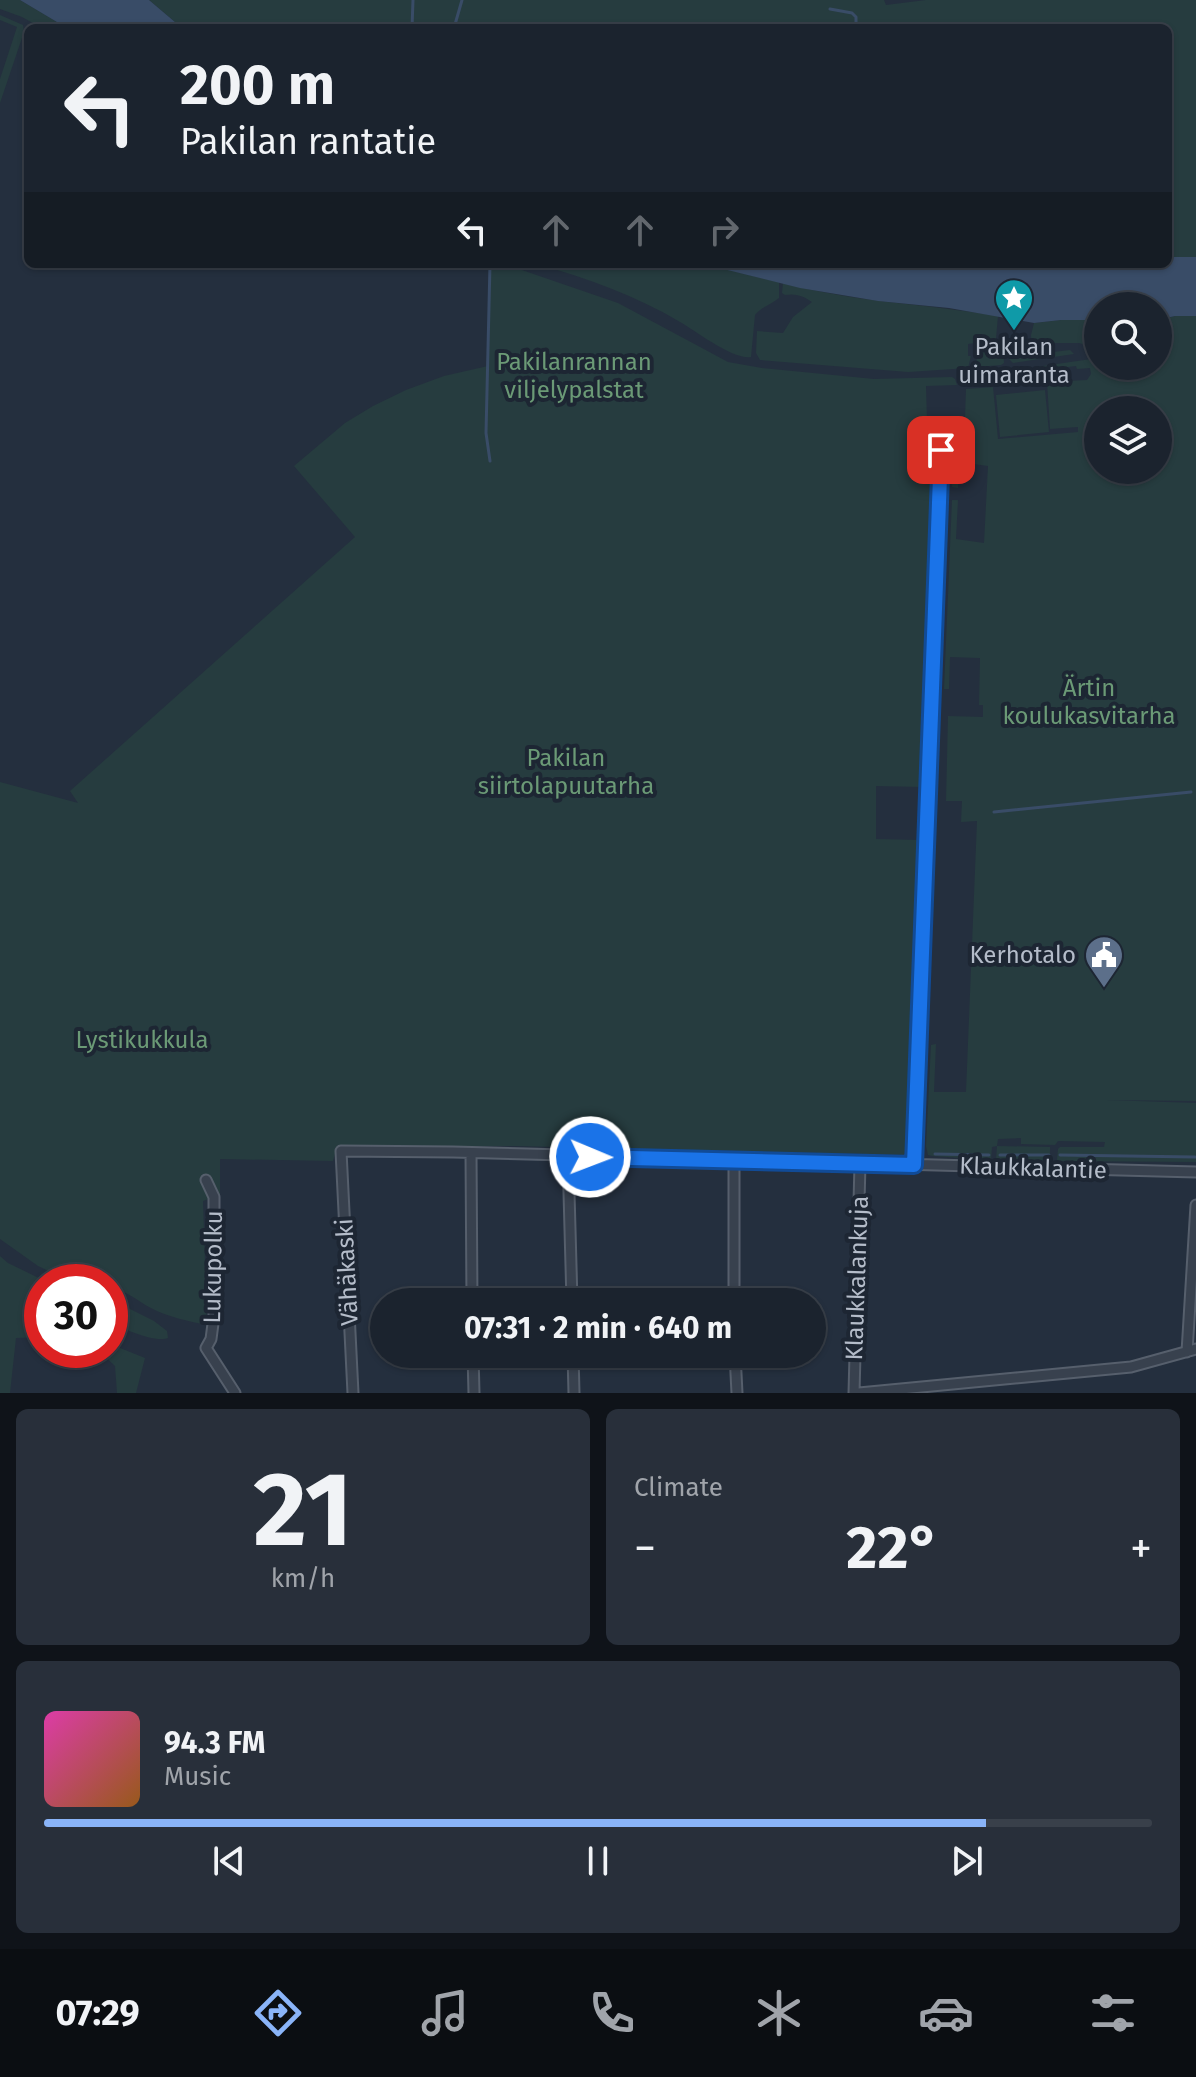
<!DOCTYPE html>
<meta charset="utf-8">
<style>
body{margin:0;font-family:"Fira Sans",sans-serif;background:#282f3a;color:#f1f3f6;height:100vh;display:flex;flex-direction:column;font-size:30px;white-space:nowrap}
*{box-sizing:border-box;margin:0}
p{font-size:26px;color:#a0a4aa}
.icon{flex:none;width:44px;height:44px;fill:none;stroke:currentColor;stroke-width:2;stroke-linecap:round;stroke-linejoin:round}
.map{position:relative;height:1393px;overflow:hidden}
.panel{display:flex;flex-direction:column;gap:16px;padding:16px;background:#0f1319;flex:1}
.panel>*{flex:none}
.hud{position:absolute;left:24px;top:24px;width:1148px;height:244px;border-radius:12px;box-shadow:0 2px 6px #0004,0 0 0 2px #39404a;background:#1b232e;color:#f1f3f6;overflow:hidden}
.buttons{position:absolute;left:1084px;top:292px;display:grid;gap:16px}
.buttons a{display:grid;place-items:center;width:88px;height:88px;border-radius:50%;background:#1b232e;box-shadow:0 2px 6px #0004,0 0 0 2px #39404a;font-size:40px}
.speed{position:absolute;left:24px;top:1264px;display:flex;gap:16px;font-size:40px;font-weight:700;text-align:center}
.speed>*{display:grid;place-content:center;width:104px;height:104px;border-radius:50%;background:#1b232e;box-shadow:0 2px 6px #0004,0 0 0 2px #39404a;line-height:1}
.speed .limit{border:12px solid #d22;background:#fff;color:#111}
.pin{position:absolute;display:grid;place-items:center;width:68px;height:68px;color:#fff;margin:-34px;border-radius:16px;box-shadow:0 4px 12px #0006}
.me{position:absolute;width:88px;margin:-44px;rotate:91deg;stroke-linejoin:round;filter:drop-shadow(0 0 6px #0008)}
.turn{display:flex;align-items:center;gap:28px;height:168px;padding:0 24px;font-size:36px}
.turn .icon{width:104px;height:104px;stroke-width:2.5}
.turn b{display:block;font-size:56px;line-height:68px}
.lanes{display:flex;align-items:center;height:76px;padding:0 24px;background:#0003;justify-content:center;gap:40px;direction:ltr}
.lanes .off{opacity:.35}
.big{font-size:60px;font-weight:700;line-height:1.1}
.panel .card{flex:1;display:flex;flex-direction:column;justify-content:center;gap:12px;min-width:0;padding:0 28px;border-radius:12px;background:#282f3a}
.panel .dial{align-items:center;gap:0}
.dial b{font-size:104px;line-height:1}
.song{display:flex;align-items:center;gap:24px}
.cover{width:96px;height:96px;border-radius:12px;background:linear-gradient(135deg,hsl(320 70% 55%),hsl(30 70% 35%))}
.played{height:8px;border-radius:4px;background:linear-gradient(90deg,#8ab4f8 85%,#39404a 85%)}
.keys{display:flex;justify-content:space-around;direction:ltr}
.heat{display:flex;justify-content:space-between;align-items:center;font-size:44px;direction:ltr}
.panel .tiles{flex:1;display:grid;gap:16px;grid-template-columns:1fr 1fr}
.card:last-child{grid-column:span 2}
.trip{position:absolute;left:370px;top:1288px;width:456px;height:80px;border-radius:40px;background:#1b232e;box-shadow:0 2px 6px #0004,0 0 0 2px #39404a;font-weight:700;line-height:80px;text-align:center}
.menu{display:flex;height:128px;justify-content:space-around;align-items:center;background:#0b0e12;color:#a0a4aa}
.menu .icon{width:56px;height:56px}
.menu .on{color:#8ab4f8}
.menu b{font-size:36px;color:#f1f3f6}
.map>svg:first-child{display:block}
.green{fill:#263c3f;fill-rule:evenodd}
.water{fill:#394c67}
.lines{fill:none;stroke-linecap:round;stroke-linejoin:round}
.stream{stroke:#394c67;stroke-width:3}
.minor-casing{stroke:#565f6c;stroke-width:13}
.minor{stroke:#38414e;stroke-width:9}
.route-casing{stroke:#114b97;stroke-width:20}
.route{stroke:#1a73e8;stroke-width:14}
.labels{text-anchor:middle;dominant-baseline:central;stroke-width:8;stroke-linejoin:round;paint-order:stroke}
.poi-label{font-size:24px;fill:#b4bcc9;stroke:#1d2633}
.park-label{font-size:24px;fill:#6b9a76;stroke:#1d2633}
.street-label{font-size:24px;fill:#b4bcc9;stroke:#1d2633}
</style>
<div class="map">
<svg width="1196" height="1393" viewBox="0 0 1196 1393">
<rect width="100%" height="100%" fill="#242f3e"/>
<path class="green" d="M0,0H20L67,28H42L22,17L0,9Z
M149,0H884L886,5L926,0H1196V257H1168V28H182Z
M0,15L23,25L24,32L0,103V79L17,27L0,20Z
M491,264H504L618,303L728,362L762,368L874,379L952,377L955,379L957,385L926,386L927,420L934,450L922,787L876,786V839L920,840L908,1155L514,1146L337,1147L333,1161L220,1159V1195L203,1201L207,1325C188,1321 168,1317 151,1308C137,1301 125,1289 110,1288V1282H72L38,1266L0,1239V782L78,803L70,791L355,537L294,466L345,423L373,406L406,390L444,376L488,366Z
M538,264H703L779,282V298C772,304 761,307 755,315L751,357C733,360 696,331 680,322C635,295 588,279 538,264Z
M783,283C853,302 927,304 998,316L995,350L1003,351L1004,363L1001,365L977,367L976,343L968,344V356H971L968,368L908,372L760,360L756,353L757,331L783,333L793,317L812,302C804,296 795,293 785,295L782,293Z
M1175,316H1196V1101L1106,1100L1196,1103V1162L1059,1161L1057,1160L1058,1149L1060,1147H1104L1105,1142L1058,1141L1055,1145L1021,1144V1138L998,1139L997,1146L1050,1147V1156L1045,1161L996,1160L997,1146L992,1147L991,1160L933,1156L928,1155L926,1146L931,1045L936,1044L934,1092H966L977,821L961,822L962,801H946L948,716L983,717V705H979L980,658L950,657L949,689H944L952,500H958L956,539L984,543L988,466L959,462L958,488L952,487L953,460L956,442L965,417L966,389L993,387L998,439L1078,432V427L1050,429L1047,382L1087,380L1091,374L1090,368L1077,369L1076,366L1037,371L1036,367L1098,358V366H1158V320ZM1098,410H1158V470H1098Z
M1061,320H1098V349L1079,343H1052L1053,352L1070,350L1074,354L1013,363L1009,359L1032,355L1031,335L1034,323Z
M1045,390L1049,432L1000,437L996,395Z
M0,1256L8,1263L47,1282H42V1337L16,1338L10,1393H0Z
M110,1299L154,1321L167,1331L168,1338C154,1343 124,1329 110,1322Z
M110,1344L145,1358L136,1393H117L115,1366L98,1350H110Z"/>
<path class="water" d="M20,0H149L182,28H67Z
M1168,257H1196V316H1175L1158,320V306H1098V320H1061L1034,323L949,308L878,301L800,288L703,264H1168Z"/>
<g class="lines">
<path class="stream" d="M830,9L852,13L856,17V28
M412,28L413,0
M454,28L462,0
M490,264L486,433L490,461
M994,812L1191,792
M935,1154L989,1155
M1000,1155H1049
M1060,1155L1195,1157"/>
<defs>
<path id="minor" d="M471,1153L472,1302
M568,1156L572,1302
M734,1159V1302
M914,1165L941,450
M206,1180L214,1197V1316L211,1339L206,1348L235,1393
M1187,1352L1196,1205
M473,1354L474,1393
M573,1354L574,1393
M735,1354L737,1393
M353,1393L341,1151L453,1152L1196,1172
M854,1393L860,1164
M859,1393L1131,1367L1196,1349"/>
</defs>
<use href="#minor" class="minor-casing"/>
<use href="#minor" class="minor"/>
</g>
<g class="lines">
<defs>
<path id="route" d="M590,1157L914,1165L941,450"/>
</defs>
<use href="#route" class="route-casing"/>
<use href="#route" class="route"/>
</g>
<defs>
<symbol id="sight-pin" viewBox="-11 -11 22 30"><path d="M0 17L-7.5 6A9.5 9.5 0 1 1 7.5 6Z" fill="#0f9aa8" stroke="#1d2633"/><path d="M0-6L1.8-2.2L6-1.7L2.9 1.2L3.7 5.4L0 3.3L-3.7 5.4L-2.9 1.2L-6-1.7L-1.8-2.2Z" fill="#fff"/></symbol>
<symbol id="civic-pin" viewBox="-11 -11 22 30"><path d="M0 17L-7.5 6A9.5 9.5 0 1 1 7.5 6Z" fill="#5c6f8a" stroke="#1d2633"/><path d="M-.6-6.5H3V-4.5H.6V-3L4-1V1h2V6H-6V1h2V-1L-.6-3ZM-1.2 2.5V6h2.4V2.5Z" fill="#fff"/></symbol>
</defs>
<g fill-rule="evenodd">
<use href="#sight-pin" x="992" y="276" width="44" height="60"/>
<use href="#civic-pin" x="1082" y="933" width="44" height="60"/>
</g>
<g class="labels">
<g class="poi-label">
<text x="1014" y="347">Pakilan<tspan x="1014" dy="28">uimaranta</tspan></text>
<text x="1076" y="955" text-anchor="end">Kerhotalo</text>
</g>
<g class="park-label">
<text x="574" y="362">Pakilanrannan<tspan x="574" dy="28">viljelypalstat</tspan></text>
<text x="1089" y="688">Ärtin<tspan x="1089" dy="28">koulukasvitarha</tspan></text>
<text x="566" y="758">Pakilan<tspan x="566" dy="28">siirtolapuutarha</tspan></text>
<text x="142" y="1040">Lystikukkula</text>
</g>
<g class="street-label">
<text transform="translate(1033 1168) rotate(2)">Klaukkalantie</text>
<text transform="translate(213 1267) rotate(-89)">Lukupolku</text>
<text transform="translate(347 1272) rotate(-93)">Vähäkaski</text>
<text transform="translate(857 1278) rotate(-88)">Klaukkalankuja</text>
</g>
</g>
</svg>
<div class="buttons">
<a><svg class="icon" aria-label="search" viewBox="0 0 24 24"><circle cx="10" cy="10" r="6"/><path d="M15 15l6 6"/></svg></a>
<a><svg class="icon" aria-label="layers" viewBox="0 0 24 24"><path d="M12 4l9 5-9 5-9-5zM3 14l9 5 9-5"/></svg></a>
</div>
<div class="speed"><div class="limit">30</div></div>
<div class="pin" style="left:941px;top:450px;background:#d93025"><svg class="icon" aria-label="arrive" viewBox="0 0 24 24"><path d="M6 21V4h12l-3 4 3 4H6"/></svg></div>
<svg class="me" style="left:590px;top:1157px" viewBox="-20 -20 40 40"><circle r="17" fill="#1a73e8" stroke="#fff" stroke-width="3"/><path d="M0-11L8 9 0 5-8 9z" fill="#fff"/></svg>
<div class="trip">07:31 · 2 min · 640 m</div>
<div class="hud">
<div class="turn"><svg class="icon" aria-label="left" viewBox="0 0 24 24"><path d="M17 20v-9H6M10 6l-5 5 5 5"/></svg><div><b>200 m</b>Pakilan rantatie</div></div>
<div class="lanes"><svg class="icon" aria-label="left" viewBox="0 0 24 24"><path d="M17 20v-9H6M10 6l-5 5 5 5"/></svg><svg class="icon off" aria-label="ahead" viewBox="0 0 24 24"><path d="M12 20V5M6 11l6-6 6 6"/></svg><svg class="icon off" aria-label="ahead" viewBox="0 0 24 24"><path d="M12 20V5M6 11l6-6 6 6"/></svg><svg class="icon off" aria-label="right" viewBox="0 0 24 24"><path d="M7 20v-9h11M14 6l5 5-5 5"/></svg></div>
</div>
</div>
<section class="panel">
<div class="tiles">
<div class="card dial"><b>21</b><p>km/h</p></div>
<div class="card"><p>Climate</p>
<div class="heat"><a>−</a><b class="big">22°</b><a>+</a></div>
</div>
<div class="card">
<div class="song"><i class="cover"></i><div><b>94.3 FM</b><p>Music</p></div></div>
<div class="played"></div>
<div class="keys"><svg class="icon" aria-label="previous" viewBox="0 0 24 24"><path d="M18 5L8 12l10 7zM5 5v14"/></svg><svg class="icon" aria-label="pause" viewBox="0 0 24 24"><path d="M8 5v14M16 5v14"/></svg><svg class="icon" aria-label="next" viewBox="0 0 24 24"><path d="M6 5l10 7-10 7zM19 5v14"/></svg></div>
</div>
</div>
</section>
<nav class="menu">
<b>07:29</b>
<svg class="icon on" aria-label="directions" viewBox="0 0 24 24"><path d="M12 3l9 9-9 9-9-9zM9 14v-3h6M13 9l2 2-2 2"/></svg>
<svg class="icon" aria-label="music" viewBox="0 0 24 24"><path d="M9 18V5l10-2v13"/><circle cx="6" cy="18" r="3"/><circle cx="16" cy="16" r="3"/></svg>
<svg class="icon" aria-label="phone" viewBox="0 0 24 24"><path d="M5 4h4l2 5-3 2q2 4 5 5l2-3 5 2v4C11 20 4 13 5 4z"/></svg>
<svg class="icon" aria-label="climate" viewBox="0 0 24 24"><path d="M12 3v18M4 7l16 10M4 17L20 7"/></svg>
<svg class="icon" aria-label="car" viewBox="0 0 24 24"><path d="M5 17H2v-5l4-1 3-4h7l3 4 3 1v5h-3M9 17h6M6 11h13"/><circle cx="7" cy="17" r="2"/><circle cx="17" cy="17" r="2"/></svg>
<svg class="icon" aria-label="filters" viewBox="0 0 24 24"><path d="M4 7h16M4 17h16"/><circle cx="9" cy="7" r="2"/><circle cx="15" cy="17" r="2"/></svg>
</nav>
